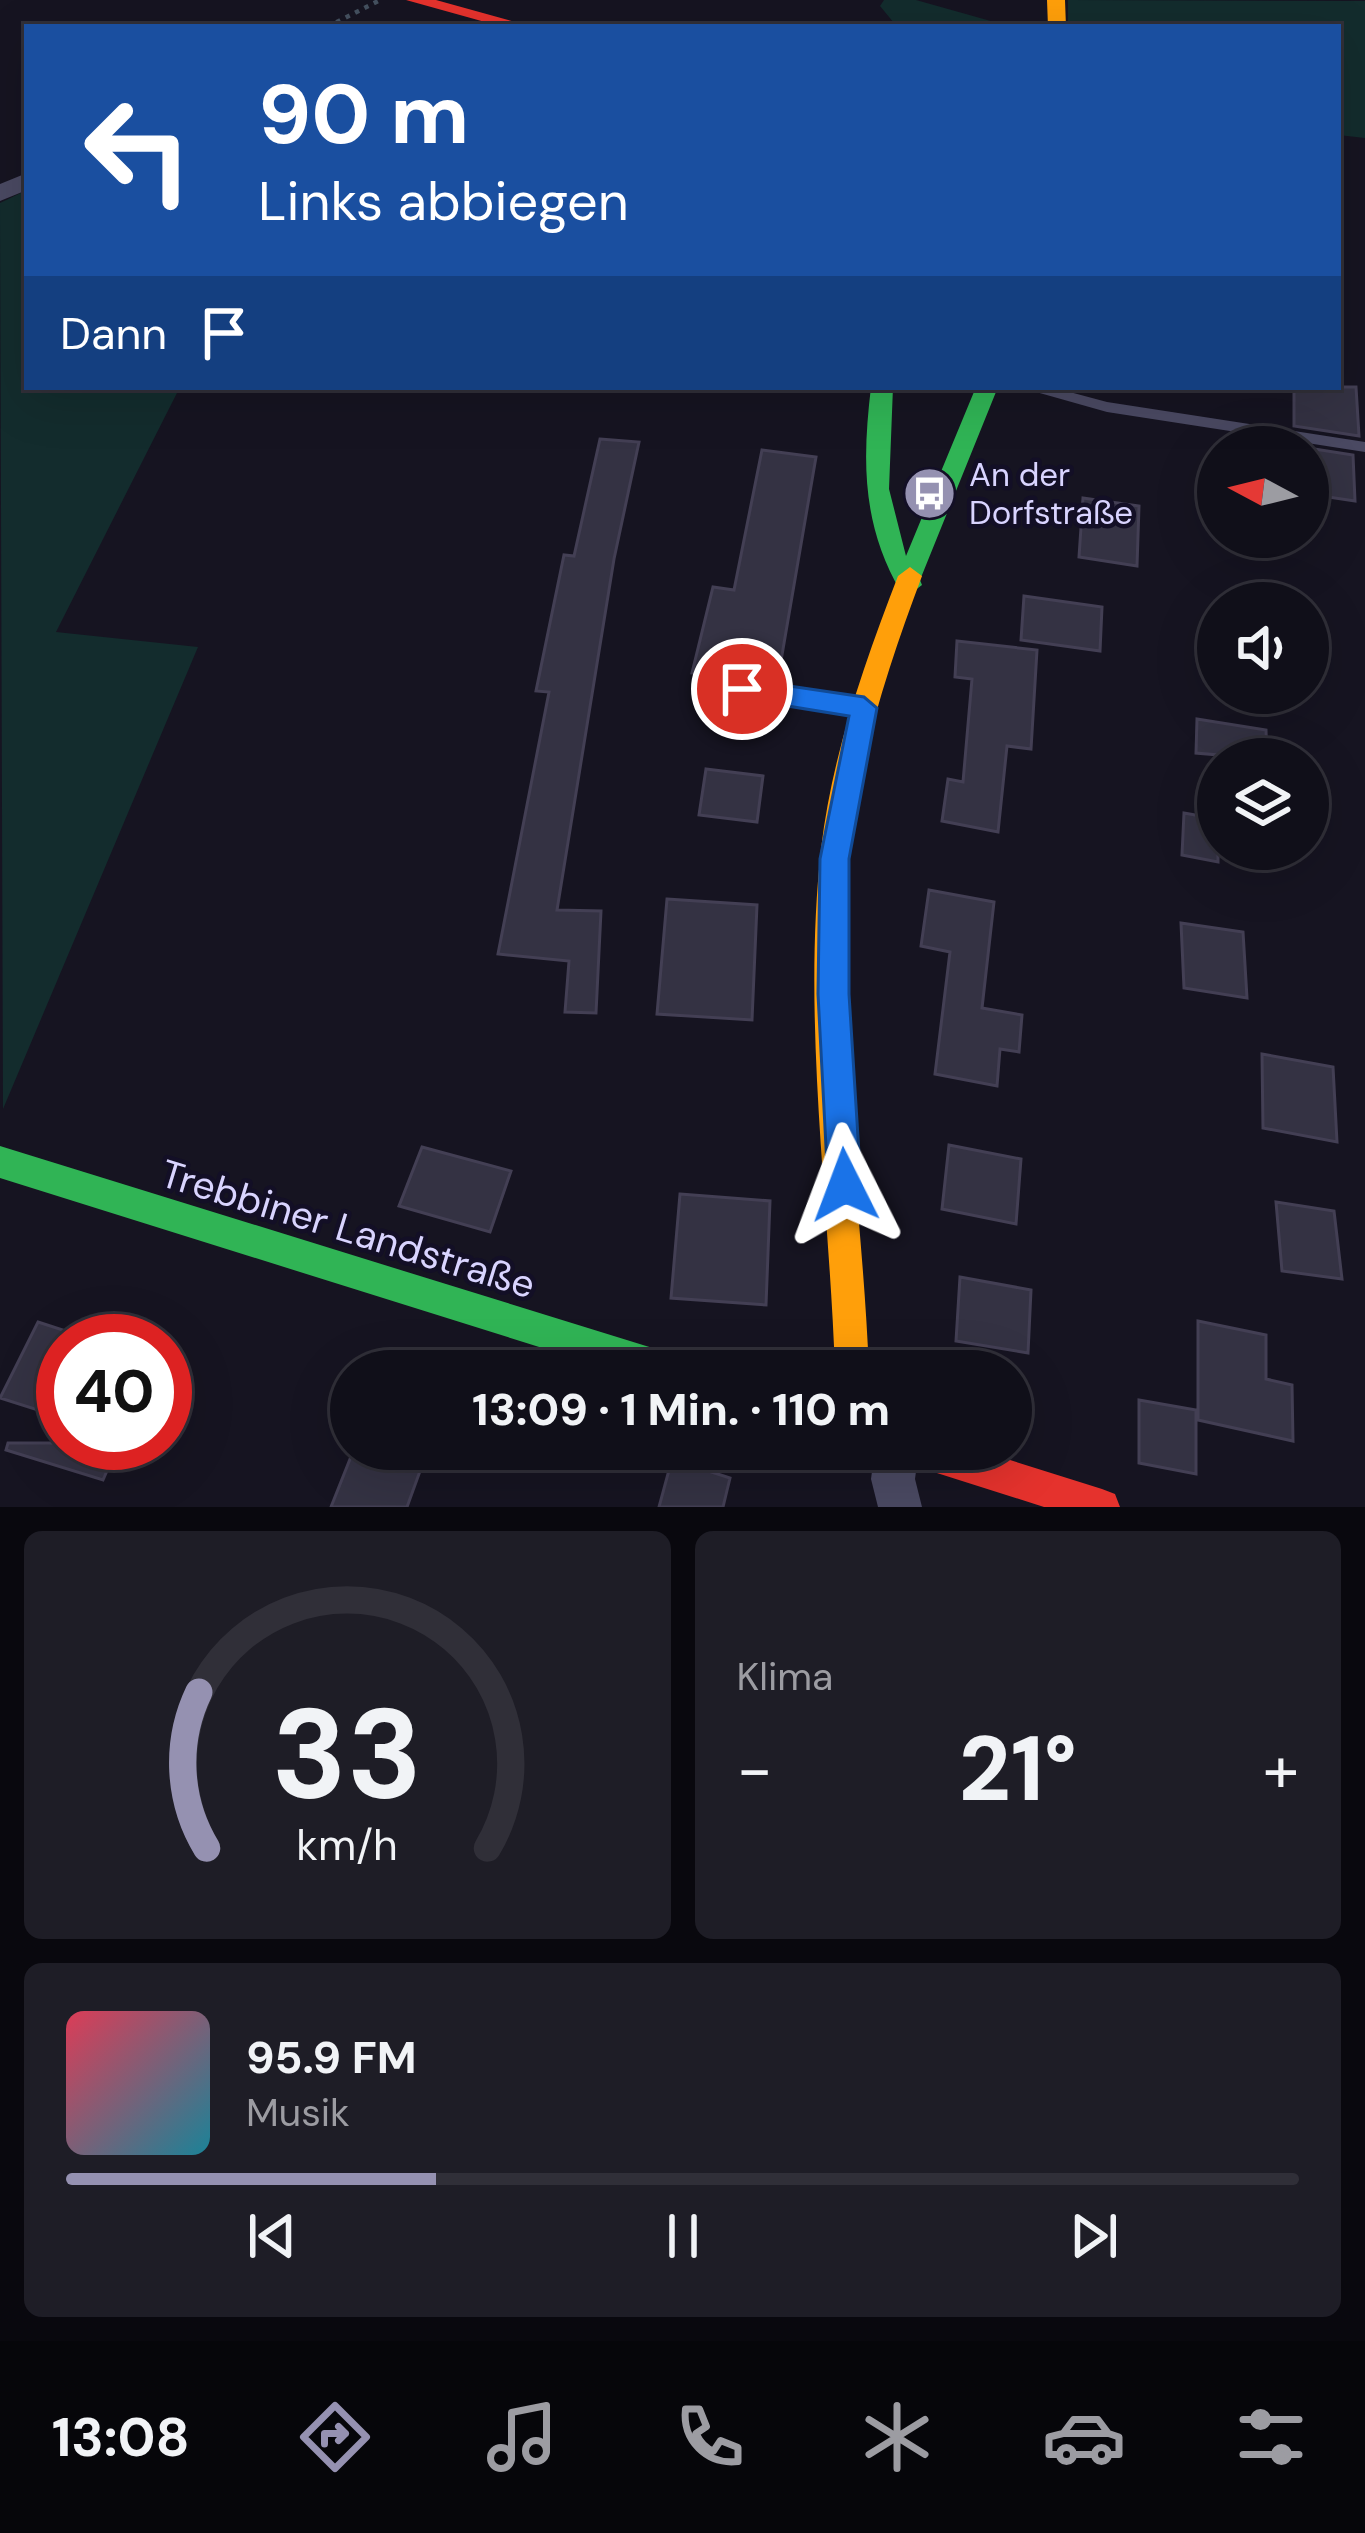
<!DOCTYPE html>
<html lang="de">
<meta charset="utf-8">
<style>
body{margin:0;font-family:"DM Sans",sans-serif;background:#1e1d26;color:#f1f3f6;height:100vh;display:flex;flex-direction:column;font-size:45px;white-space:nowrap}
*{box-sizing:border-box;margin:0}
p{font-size:39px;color:#9c9ca2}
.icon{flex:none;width:66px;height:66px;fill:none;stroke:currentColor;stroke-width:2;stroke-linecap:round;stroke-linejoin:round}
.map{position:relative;height:1507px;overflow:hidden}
.side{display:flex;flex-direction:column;gap:24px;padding:24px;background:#09080e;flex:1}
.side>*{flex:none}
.guide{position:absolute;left:24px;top:24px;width:1317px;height:366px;border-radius:0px;box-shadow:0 12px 48px #0002,0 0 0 3px #302f38;background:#1a4fa0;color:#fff;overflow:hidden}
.needle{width:78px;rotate:277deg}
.tools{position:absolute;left:1197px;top:426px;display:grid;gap:24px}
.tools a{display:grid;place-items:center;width:132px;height:132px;border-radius:50%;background:#100f19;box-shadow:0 12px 48px #0002,0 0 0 3px #302f38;font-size:60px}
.speed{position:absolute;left:36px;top:1314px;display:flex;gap:24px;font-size:60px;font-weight:700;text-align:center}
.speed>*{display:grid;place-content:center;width:156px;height:156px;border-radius:50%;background:#100f19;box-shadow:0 12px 48px #0002,0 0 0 3px #302f38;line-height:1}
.speed .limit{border:18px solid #d22;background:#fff;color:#111}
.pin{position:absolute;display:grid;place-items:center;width:102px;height:102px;color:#fff;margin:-51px;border:6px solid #fff;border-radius:50%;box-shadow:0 3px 12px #0007}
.me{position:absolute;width:132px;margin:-66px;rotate:357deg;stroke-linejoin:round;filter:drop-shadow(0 0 9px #0008)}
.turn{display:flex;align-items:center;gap:42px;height:252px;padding:0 36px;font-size:54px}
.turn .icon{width:156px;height:156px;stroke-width:2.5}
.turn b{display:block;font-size:84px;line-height:102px}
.then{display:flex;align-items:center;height:114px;padding:0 36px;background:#0003;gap:24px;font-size:45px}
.big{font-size:90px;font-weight:800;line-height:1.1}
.side .tile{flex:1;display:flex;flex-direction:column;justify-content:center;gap:18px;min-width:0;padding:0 42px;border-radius:18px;background:#1e1d26}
.side .dial{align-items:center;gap:0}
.dial svg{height:312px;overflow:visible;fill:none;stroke:#302f38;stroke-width:7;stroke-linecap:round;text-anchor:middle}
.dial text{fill:#f1f3f6;stroke:none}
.song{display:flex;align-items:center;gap:36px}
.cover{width:144px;height:144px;border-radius:18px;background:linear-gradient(135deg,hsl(350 70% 55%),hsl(190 70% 35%))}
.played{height:12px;border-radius:6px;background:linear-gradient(90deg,#9591b1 30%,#302f38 30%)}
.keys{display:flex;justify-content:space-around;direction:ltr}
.heat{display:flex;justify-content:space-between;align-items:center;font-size:66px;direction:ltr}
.side .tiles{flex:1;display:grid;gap:24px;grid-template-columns:1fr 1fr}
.tile:last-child{grid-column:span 2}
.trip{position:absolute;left:330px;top:1350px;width:702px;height:120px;border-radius:60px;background:#100f19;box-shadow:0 12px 48px #0002,0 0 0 3px #302f38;font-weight:800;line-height:120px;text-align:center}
.tab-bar{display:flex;height:192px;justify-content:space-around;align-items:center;background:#06060a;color:#9c9ca2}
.tab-bar .icon{width:84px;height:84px}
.tab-bar .on{color:#9591b1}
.tab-bar b{font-size:54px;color:#f1f3f6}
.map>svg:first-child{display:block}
.green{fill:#132c2d}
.building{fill:#343243;stroke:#433f54;stroke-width:3}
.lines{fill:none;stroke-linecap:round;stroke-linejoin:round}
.path{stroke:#44505f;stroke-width:4.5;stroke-dasharray:4.5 6;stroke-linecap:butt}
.lane{fill:#4a4962;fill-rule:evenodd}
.street{fill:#4a4962;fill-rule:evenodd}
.fast{fill:#30b455;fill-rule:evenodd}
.slow{fill:#ff9f0a;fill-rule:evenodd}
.jam{fill:#e5322d;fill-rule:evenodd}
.route{fill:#1a73e8;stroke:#114b97;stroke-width:3}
.labels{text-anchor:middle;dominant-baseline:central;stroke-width:9;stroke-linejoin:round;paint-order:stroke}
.poi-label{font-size:33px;fill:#d9d4ff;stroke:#130f26;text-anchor:start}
.near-street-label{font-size:39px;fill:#d9d4ff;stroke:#130f26}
</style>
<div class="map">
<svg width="1365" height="1507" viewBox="0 0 1365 1507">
<rect width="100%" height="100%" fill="#161421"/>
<path class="green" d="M884,0H916L1012,27H888L894,23L880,6Z
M1068,0L1365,1V138L1338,135V27H1068Z
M27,190V387H180L56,632L198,647L3,1109L0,203Z"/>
<path class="building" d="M1294,387H1356L1359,436L1294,426Z
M600,439L639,442L614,559L557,910L601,911L596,1013L565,1012L569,961L498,954L549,692L536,691L564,555L574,556Z
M1308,448L1353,455L1355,501L1308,494Z
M762,450L816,457L777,684L692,673L713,587L734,590Z
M1083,498L1139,506L1137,566L1079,557Z
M1024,596L1102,607L1100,651L1021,640Z
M957,641L1037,650L1031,749L1007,746L998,832L942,821L948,779L963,782L972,679L955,677Z
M1197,719L1266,730L1267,759L1196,753Z
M706,769L763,776L757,822L699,815Z
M1184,813L1218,819V862L1182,855Z
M929,890L994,902L982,1008L1022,1015L1019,1052L1000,1049L997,1086L935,1074L950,952L921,946Z
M667,899L757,905L752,1020L657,1014Z
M1181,923L1243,932L1247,998L1184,988Z
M1262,1054L1333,1067L1337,1142L1263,1128Z
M949,1145L1021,1159L1016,1224L942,1209Z
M422,1147L511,1171L490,1232L399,1206Z
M680,1194L770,1201L766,1305L671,1298Z
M1276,1202L1334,1211L1342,1279L1282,1271Z
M960,1277L1031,1290L1028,1353L956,1341Z
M1198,1321L1266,1335V1379L1292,1385L1293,1441L1198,1420Z
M38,1322L63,1330V1418L0,1398Z
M1139,1400L1196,1410V1474L1139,1463Z
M8,1443H119L103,1480L6,1450Z
M354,1449H428L407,1507H331Z
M672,1459L730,1478L723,1507H659Z"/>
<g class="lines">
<path class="path" d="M327,27L380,0"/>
<path class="lane" d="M1027,387H1051L1107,402L1365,442V452L1107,412L1029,390Z
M742,683L863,702L869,703L871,708L869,713L863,714L742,695L734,689Z"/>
<path class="street" d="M27,173V190L0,201V184Z
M875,1449H919L915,1479L922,1507H878L871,1479Z"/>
<path class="fast" d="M871,387H893L889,489L906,556L976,387H998L920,580L922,585L910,594L901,592C862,525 862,462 871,387Z
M0,1146L672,1354L684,1359L689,1371H616L0,1178Z"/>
<path class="slow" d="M1047,0H1065L1066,27H1048Z
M910,567L922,576C889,664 859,755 849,850C832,1023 862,1198 869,1371H835C829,1198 802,1022 821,849C832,755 864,664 898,576Z"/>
<path class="jam" d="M406,0H436L533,27H503Z
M900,1449H975L1102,1489L1115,1494L1120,1507H1044L918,1467L905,1462Z"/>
</g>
<path class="route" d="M742,679L864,697L877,708L849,859V994L861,1185L856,1196L845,1201L833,1196L828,1185L818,994L820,859L849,716L732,697V682Z"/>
<defs>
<symbol id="bus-disc" viewBox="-11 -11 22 22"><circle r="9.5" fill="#9591b1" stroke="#130f26"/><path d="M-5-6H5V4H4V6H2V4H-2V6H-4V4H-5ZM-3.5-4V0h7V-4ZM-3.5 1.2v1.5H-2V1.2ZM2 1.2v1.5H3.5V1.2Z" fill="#fff"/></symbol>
</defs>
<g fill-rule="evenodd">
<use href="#bus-disc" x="900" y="464" width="59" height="59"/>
</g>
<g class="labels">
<g class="poi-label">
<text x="969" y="474">An der<tspan x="969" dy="38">Dorfstraße</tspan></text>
</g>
<g class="near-street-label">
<text transform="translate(348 1229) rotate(17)">Trebbiner Landstraße</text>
</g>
</g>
</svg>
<div class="tools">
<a><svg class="needle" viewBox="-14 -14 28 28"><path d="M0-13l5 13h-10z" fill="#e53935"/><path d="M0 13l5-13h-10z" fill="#9c9ca2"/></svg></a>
<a><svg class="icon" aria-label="sound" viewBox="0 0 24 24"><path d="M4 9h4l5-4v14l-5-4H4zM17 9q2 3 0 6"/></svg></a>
<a><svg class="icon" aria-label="layers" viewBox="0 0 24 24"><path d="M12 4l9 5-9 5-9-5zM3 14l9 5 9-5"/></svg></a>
</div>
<div class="speed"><div class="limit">40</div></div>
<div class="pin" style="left:742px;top:689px;background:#d93025"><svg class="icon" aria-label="arrive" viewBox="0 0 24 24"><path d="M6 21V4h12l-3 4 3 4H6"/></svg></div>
<svg class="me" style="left:845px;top:1185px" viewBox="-20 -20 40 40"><path d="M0-17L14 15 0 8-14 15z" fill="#1a73e8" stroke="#fff" stroke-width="4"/></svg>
<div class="trip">13:09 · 1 Min. · 110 m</div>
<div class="guide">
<div class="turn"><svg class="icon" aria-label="left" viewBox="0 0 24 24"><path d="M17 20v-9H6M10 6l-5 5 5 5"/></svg><div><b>90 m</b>Links abbiegen</div></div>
<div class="then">Dann<svg class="icon" aria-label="arrive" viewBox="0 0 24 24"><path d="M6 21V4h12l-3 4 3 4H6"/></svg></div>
</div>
</div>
<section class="side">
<div class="tiles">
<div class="tile dial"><svg viewBox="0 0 100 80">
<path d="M14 69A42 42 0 1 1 86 69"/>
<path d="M14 69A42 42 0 0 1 12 29" stroke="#9591b1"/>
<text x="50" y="56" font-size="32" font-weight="700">33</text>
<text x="50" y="72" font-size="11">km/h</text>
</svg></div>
<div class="tile"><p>Klima</p>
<div class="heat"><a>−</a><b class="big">21°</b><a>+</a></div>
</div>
<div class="tile">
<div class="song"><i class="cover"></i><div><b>95.9 FM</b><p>Musik</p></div></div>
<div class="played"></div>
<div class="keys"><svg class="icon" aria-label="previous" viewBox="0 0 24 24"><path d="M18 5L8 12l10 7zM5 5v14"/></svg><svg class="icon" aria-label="pause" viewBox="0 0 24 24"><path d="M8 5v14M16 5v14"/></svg><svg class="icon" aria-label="next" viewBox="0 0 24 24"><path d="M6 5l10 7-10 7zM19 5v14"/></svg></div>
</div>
</div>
</section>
<nav class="tab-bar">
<b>13:08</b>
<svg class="icon on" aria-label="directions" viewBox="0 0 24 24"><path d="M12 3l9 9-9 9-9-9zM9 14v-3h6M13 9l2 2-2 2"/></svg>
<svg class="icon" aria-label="music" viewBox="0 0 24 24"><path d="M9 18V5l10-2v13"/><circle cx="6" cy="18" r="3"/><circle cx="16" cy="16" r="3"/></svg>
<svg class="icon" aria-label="phone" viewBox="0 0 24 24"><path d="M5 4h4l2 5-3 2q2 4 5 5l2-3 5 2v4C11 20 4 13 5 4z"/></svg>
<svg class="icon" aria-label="climate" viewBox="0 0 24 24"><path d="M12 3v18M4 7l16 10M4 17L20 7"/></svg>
<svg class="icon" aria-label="car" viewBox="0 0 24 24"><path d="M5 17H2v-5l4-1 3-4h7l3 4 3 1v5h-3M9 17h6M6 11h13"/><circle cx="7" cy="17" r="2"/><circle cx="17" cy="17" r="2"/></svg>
<svg class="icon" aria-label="filters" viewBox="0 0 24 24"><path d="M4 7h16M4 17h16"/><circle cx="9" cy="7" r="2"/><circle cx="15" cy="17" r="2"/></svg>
</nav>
